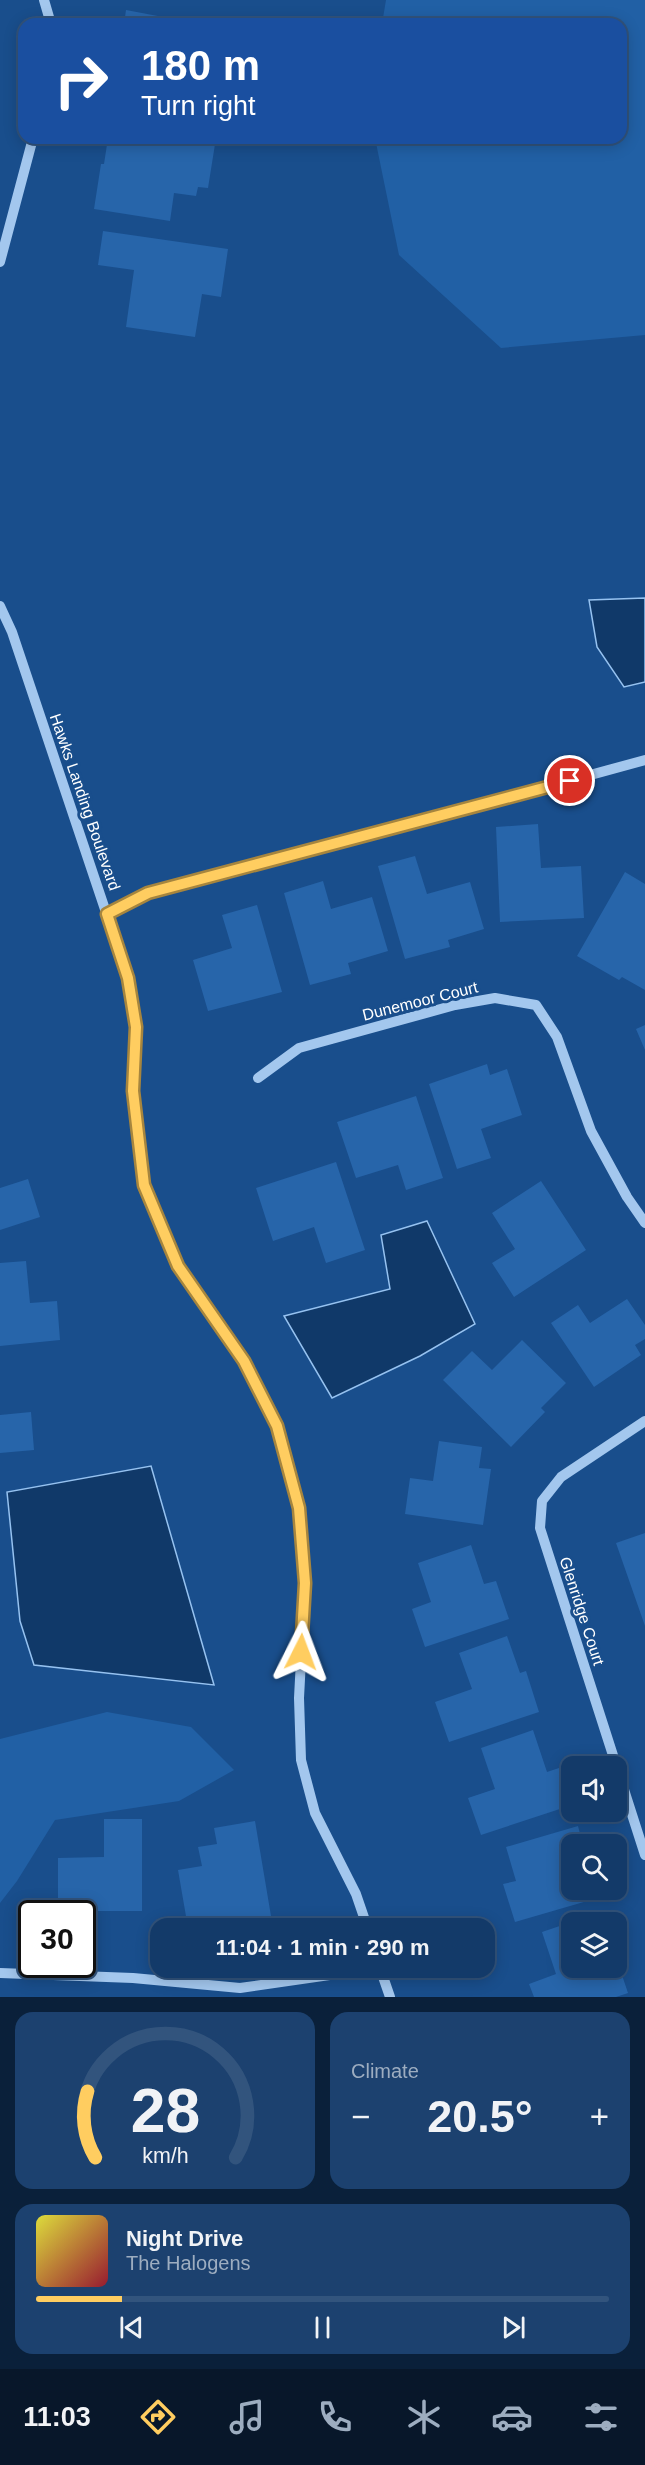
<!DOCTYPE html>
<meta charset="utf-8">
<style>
body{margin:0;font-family:Helvetica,sans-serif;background:#1c416f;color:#f1f3f6;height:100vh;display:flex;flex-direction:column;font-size:22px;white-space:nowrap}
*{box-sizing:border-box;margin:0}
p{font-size:20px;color:#9dadc0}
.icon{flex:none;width:33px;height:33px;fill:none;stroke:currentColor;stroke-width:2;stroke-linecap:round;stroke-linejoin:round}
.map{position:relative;height:1997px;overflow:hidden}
.panel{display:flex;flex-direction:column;gap:15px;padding:15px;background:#0a203a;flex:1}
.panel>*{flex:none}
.guide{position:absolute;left:18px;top:18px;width:609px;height:126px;border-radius:18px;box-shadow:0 3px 15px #0003,0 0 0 2px #32547d;background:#1a4fa0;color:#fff;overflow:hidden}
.tools{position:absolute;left:561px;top:1756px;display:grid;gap:12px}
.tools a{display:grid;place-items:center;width:66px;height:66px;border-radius:12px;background:#133a69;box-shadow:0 3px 15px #0003,0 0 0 2px #32547d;font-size:30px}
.speed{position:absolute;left:18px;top:1900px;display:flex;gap:12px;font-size:30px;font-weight:700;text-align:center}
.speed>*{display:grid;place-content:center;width:78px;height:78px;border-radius:50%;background:#133a69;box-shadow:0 3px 15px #0003,0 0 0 2px #32547d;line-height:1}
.speed .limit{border:3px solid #111;border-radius:9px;background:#fff;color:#111}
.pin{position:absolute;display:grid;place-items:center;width:51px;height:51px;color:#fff;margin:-26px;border:3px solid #fff;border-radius:50%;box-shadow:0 2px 6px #0007}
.me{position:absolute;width:66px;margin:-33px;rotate:3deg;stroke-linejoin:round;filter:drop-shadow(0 0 4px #0008)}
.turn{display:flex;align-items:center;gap:21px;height:126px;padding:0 24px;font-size:27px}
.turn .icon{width:78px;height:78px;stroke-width:2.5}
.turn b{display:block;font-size:42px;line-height:51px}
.big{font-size:45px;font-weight:700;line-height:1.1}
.panel .widget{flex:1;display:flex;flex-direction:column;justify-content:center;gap:9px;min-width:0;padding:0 21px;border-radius:18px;background:#1c416f}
.panel .dial{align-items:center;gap:0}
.dial svg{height:156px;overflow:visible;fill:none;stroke:#32547d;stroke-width:7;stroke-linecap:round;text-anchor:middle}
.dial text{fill:#f1f3f6;stroke:none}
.song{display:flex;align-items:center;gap:18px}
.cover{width:72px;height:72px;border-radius:9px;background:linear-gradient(135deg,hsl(60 70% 55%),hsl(350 70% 35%))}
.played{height:6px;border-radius:3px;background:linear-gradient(90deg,#ffcd60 15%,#32547d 15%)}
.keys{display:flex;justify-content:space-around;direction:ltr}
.heat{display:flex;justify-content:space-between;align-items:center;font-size:33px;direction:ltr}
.panel .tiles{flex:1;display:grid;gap:15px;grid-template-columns:1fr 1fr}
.widget:last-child{grid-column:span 2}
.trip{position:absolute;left:150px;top:1918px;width:345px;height:60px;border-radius:18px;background:#133a69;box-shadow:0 3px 15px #0003,0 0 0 2px #32547d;font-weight:700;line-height:60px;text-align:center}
.tabs{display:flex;height:96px;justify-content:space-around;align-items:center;background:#08172a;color:#9dadc0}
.tabs .icon{width:42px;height:42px}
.tabs .on{color:#ffcd60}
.tabs b{font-size:27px;color:#f1f3f6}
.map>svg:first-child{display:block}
.green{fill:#2160a5}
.water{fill:#103969;stroke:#96c2f0;stroke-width:1.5}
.building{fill:#2765aa}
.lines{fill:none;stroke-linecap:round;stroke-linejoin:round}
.minor{stroke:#a3c7ee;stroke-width:10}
.route-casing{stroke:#a6853e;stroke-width:15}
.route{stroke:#ffcd60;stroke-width:10}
.labels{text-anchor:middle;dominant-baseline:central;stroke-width:6;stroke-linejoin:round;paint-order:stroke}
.street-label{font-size:16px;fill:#fff;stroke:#194e8c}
</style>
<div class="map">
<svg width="645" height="1997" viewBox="0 0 645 1997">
<rect width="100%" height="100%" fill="#194e8c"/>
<path class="green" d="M386,0H645V335L501,348L399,255L375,138H621V24H382Z
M107,1712L191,1727L234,1770L179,1801L55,1820L17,1881L0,1903V1739Z"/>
<path class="water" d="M645,598V682L624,687L597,647L589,600Z
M427,1221L475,1324L420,1356L332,1398L284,1316L390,1289L381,1235Z
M151,1466L214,1685L34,1665L20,1621L7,1492Z"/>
<path class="building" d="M126,10L195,23V24H124Z
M108,138H216L208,188L198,187L196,196L174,193L170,221L94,209L101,164H104Z
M103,231L228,249L221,297L202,294L195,337L126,327L134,270L98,265Z
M538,824L541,868L581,866L584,918L500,922L496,827Z
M415,856L427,894L470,882L484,929L448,940L450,947L405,959L378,866Z
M625,872L645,884V990L622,977L619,980L577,956Z
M323,881L331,909L372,897L388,951L348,963L351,974L310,985L284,893Z
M257,905L282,992L208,1011L193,960L232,948L222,915Z
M645,1025V1050L636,1029Z
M487,1064L490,1075L507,1069L522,1115L481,1129L491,1158L457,1169L429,1084Z
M416,1096L443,1178L406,1190L398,1165L356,1178L337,1122Z
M336,1162L365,1250L326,1263L314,1227L273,1241L256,1188Z
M28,1179L40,1217L0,1230V1188Z
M541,1181L586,1250L514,1297L492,1263L515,1249L492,1213Z
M26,1261L30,1303L57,1301L60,1340L0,1346V1263Z
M627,1299L645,1325V1339L635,1345L641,1355L594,1387L551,1323L578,1305L590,1323Z
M522,1340L566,1383L541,1408L545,1412L511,1447L443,1380L472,1351L492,1370Z
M31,1412L34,1450L0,1453V1415Z
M439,1441L482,1447L479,1468L491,1469L483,1525L405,1514L410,1478L433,1481Z
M645,1533V1626L616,1543Z
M471,1545L484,1584L496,1581L509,1619L425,1647L412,1609L431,1602L418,1563Z
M507,1636L520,1673L526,1671L539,1712L449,1742L435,1702L472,1689L459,1653Z
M533,1730L547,1772L559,1768L572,1805L481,1835L468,1798L495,1789L481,1748Z
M104,1819H142V1911H58V1858L104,1857Z
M255,1821L271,1916L224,1924L223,1916L187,1922L178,1870L202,1866L198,1847L217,1844L214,1828Z
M578,1826L583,1845H572V1861H569L572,1870V1890H599L601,1897L515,1922L503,1884L516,1881L506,1847Z
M601,1912L605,1923H572V1968H616L617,1960L628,1993L616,1997H534L529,1984L556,1974L542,1932Z"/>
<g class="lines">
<path class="minor" d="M44,0L51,24
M0,262L33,138
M0,606L12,632L128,978L136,1027L133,1091L144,1185L178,1266L244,1361L277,1426L299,1508L305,1583L299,1698L301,1760L315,1813L356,1894L368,1929
M107,914L148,893L324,848L645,760
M258,1078L299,1048L455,1005L495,998L536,1005L557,1037L591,1131L627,1197L645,1223
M645,1421L561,1477L542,1501L540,1528L645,1855
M380,1968L390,1997
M0,1973L133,1978L240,1988L378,1968"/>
</g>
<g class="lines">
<defs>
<path id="route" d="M301,1652L305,1583L299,1508L277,1426L244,1361L178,1266L144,1185L133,1091L136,1027L128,978L107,914L148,893L570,781"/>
</defs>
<use href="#route" class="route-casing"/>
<use href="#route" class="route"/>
</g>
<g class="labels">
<g class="street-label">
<text transform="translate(85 802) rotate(71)">Hawks Landing Boulevard</text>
<text transform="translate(420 1001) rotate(-14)">Dunemoor Court</text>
<text transform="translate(582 1611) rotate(72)">Glenridge Court</text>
</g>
</g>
</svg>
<div class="tools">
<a><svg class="icon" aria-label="sound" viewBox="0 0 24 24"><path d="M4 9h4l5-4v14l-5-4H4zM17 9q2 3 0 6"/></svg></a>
<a><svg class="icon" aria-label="search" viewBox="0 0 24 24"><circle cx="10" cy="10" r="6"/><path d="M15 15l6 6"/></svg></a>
<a><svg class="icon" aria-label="layers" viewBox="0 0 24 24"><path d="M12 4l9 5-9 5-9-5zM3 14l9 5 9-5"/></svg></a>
</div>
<div class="speed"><div class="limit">30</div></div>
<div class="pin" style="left:570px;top:781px;background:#d93025"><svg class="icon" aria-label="arrive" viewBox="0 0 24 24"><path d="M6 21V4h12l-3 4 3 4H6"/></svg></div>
<svg class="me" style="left:301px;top:1652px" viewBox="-20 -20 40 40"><path d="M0-17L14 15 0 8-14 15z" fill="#ffcd60" stroke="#fff" stroke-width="4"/></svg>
<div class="trip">11:04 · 1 min · 290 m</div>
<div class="guide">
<div class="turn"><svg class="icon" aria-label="right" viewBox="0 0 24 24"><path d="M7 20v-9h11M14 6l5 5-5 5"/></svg><div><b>180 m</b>Turn right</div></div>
</div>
</div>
<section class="panel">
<div class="tiles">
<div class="widget dial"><svg viewBox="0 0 100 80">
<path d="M14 69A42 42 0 1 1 86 69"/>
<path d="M14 69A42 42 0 0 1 10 35" stroke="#ffcd60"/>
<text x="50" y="56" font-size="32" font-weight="700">28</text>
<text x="50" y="72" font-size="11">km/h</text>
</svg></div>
<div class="widget"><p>Climate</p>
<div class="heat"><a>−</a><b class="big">20.5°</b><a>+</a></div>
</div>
<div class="widget">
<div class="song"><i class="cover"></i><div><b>Night Drive</b><p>The Halogens</p></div></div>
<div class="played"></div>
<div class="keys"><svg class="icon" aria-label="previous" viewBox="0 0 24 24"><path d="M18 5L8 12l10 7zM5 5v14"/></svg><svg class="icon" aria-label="pause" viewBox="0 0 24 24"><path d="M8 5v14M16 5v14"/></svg><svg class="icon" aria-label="next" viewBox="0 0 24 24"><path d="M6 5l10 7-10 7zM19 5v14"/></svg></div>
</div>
</div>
</section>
<nav class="tabs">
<b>11:03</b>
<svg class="icon on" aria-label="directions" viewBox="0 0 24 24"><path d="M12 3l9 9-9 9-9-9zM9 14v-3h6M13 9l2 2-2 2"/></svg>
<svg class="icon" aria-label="music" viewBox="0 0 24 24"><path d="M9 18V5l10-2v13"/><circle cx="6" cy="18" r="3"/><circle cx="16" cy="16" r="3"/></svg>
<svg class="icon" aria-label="phone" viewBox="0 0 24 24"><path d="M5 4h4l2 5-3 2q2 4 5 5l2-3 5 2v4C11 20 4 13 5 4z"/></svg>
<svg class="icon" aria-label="climate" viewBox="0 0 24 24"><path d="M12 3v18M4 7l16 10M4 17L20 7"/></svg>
<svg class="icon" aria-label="car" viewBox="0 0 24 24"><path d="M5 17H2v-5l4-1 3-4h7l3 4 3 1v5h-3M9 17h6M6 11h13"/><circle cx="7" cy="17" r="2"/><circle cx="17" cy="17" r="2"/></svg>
<svg class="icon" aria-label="filters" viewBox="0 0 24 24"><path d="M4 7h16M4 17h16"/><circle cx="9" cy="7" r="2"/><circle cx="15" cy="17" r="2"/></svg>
</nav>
